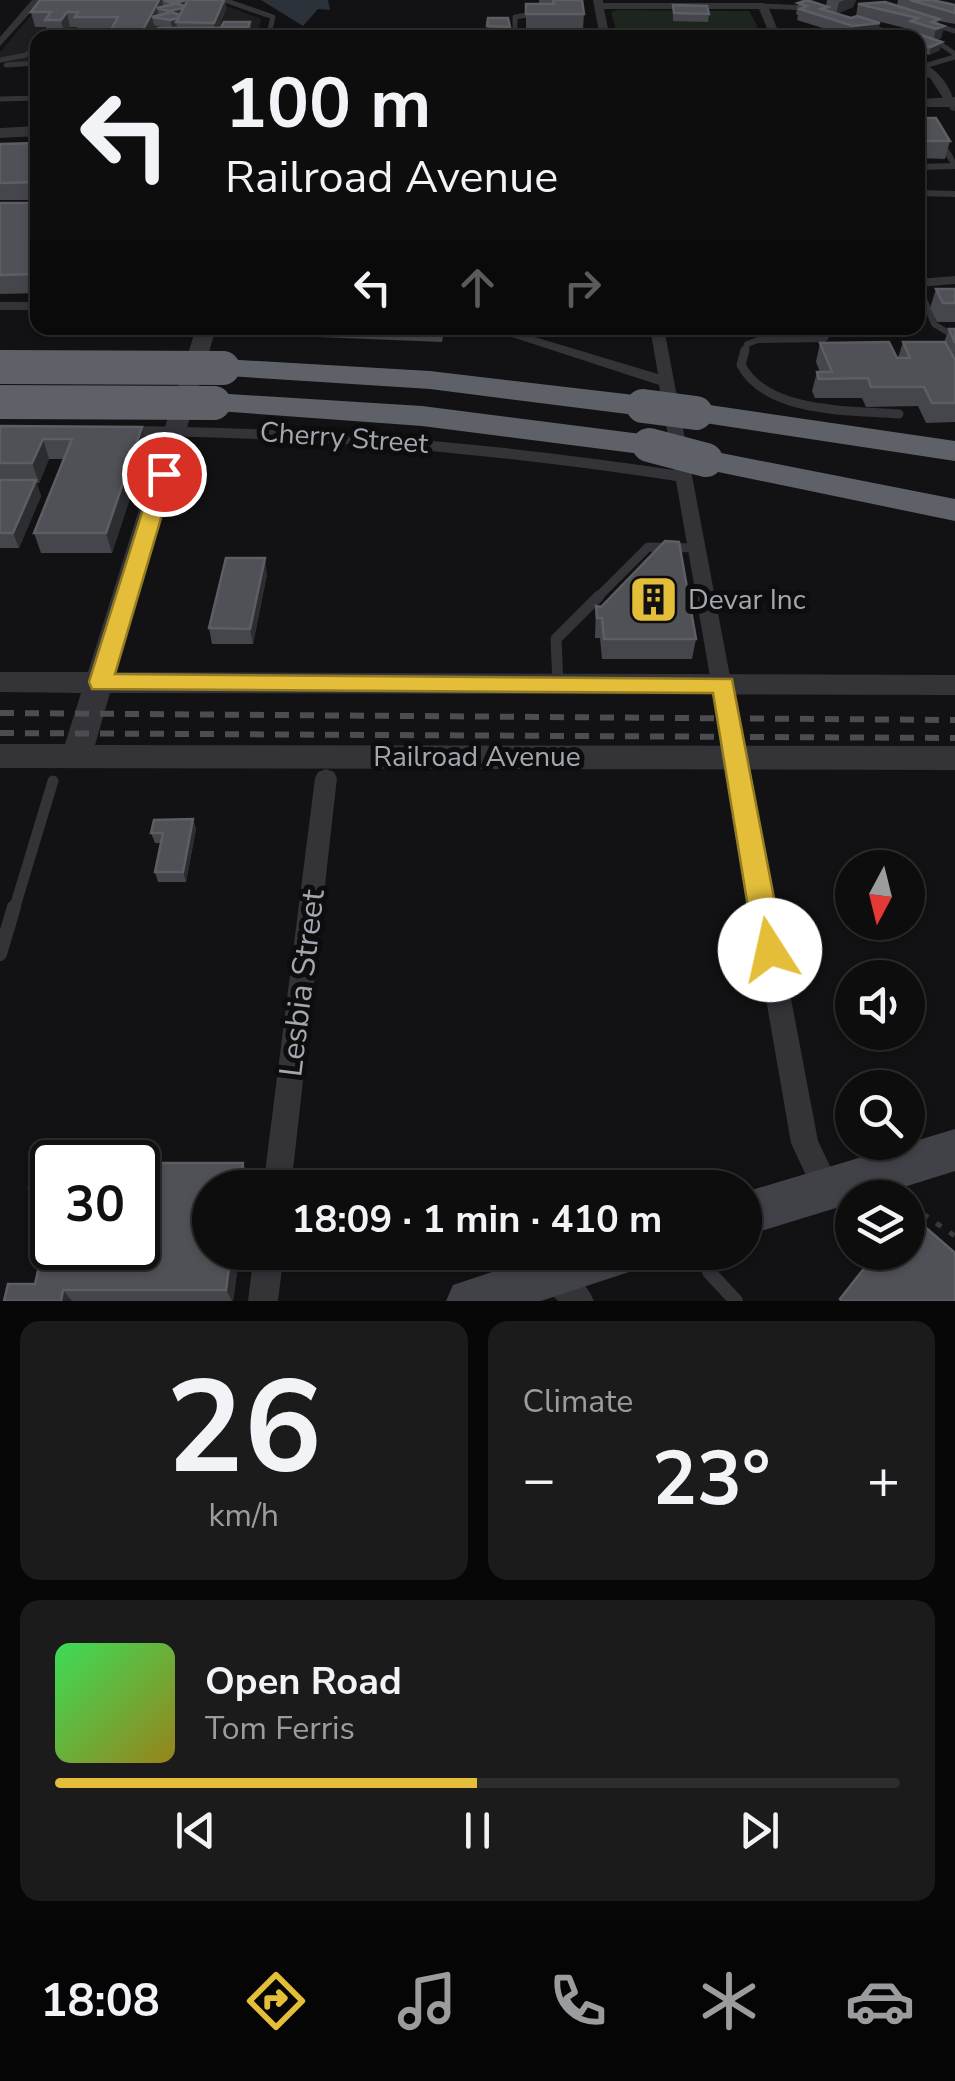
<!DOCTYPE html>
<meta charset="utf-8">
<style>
body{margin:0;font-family:"Nunito Sans",sans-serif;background:#1c1b1c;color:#f1f3f6;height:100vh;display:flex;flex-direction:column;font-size:38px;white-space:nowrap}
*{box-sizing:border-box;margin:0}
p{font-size:32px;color:#9b9c9e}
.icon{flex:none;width:55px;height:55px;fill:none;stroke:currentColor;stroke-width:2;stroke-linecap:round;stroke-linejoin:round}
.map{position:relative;height:1301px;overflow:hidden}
.side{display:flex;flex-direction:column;gap:20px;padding:20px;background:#080708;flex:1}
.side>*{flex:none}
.top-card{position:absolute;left:30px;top:30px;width:895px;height:305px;border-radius:20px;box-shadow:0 2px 8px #0004,0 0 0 2px #2e2d2e;background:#0e0d0e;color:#f1f3f6;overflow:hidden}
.needle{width:65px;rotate:187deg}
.controls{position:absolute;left:835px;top:850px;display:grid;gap:20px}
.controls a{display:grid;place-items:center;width:90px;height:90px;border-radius:50%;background:#0e0d0e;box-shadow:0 2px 8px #0004,0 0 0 2px #2e2d2e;font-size:50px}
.speed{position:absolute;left:30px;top:1140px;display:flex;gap:20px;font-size:50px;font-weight:700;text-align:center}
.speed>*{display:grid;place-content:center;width:130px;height:130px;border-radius:50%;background:#0e0d0e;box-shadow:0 2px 8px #0004,0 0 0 2px #2e2d2e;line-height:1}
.speed .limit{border:5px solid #111;border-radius:15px;background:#fff;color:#111}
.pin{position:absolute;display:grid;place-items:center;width:85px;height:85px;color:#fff;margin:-42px;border:5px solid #fff;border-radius:50%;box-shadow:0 2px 10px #0007}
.me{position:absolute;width:110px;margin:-55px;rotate:350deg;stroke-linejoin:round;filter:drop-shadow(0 0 8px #0008)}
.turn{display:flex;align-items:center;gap:35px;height:210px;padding:0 30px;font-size:45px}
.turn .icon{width:130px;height:130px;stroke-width:2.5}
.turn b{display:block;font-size:70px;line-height:85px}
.lanes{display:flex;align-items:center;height:95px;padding:0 30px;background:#0003;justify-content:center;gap:50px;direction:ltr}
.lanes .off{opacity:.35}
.big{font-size:75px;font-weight:700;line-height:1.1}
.side .widget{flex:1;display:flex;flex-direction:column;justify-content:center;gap:15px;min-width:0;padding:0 35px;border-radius:20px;background:#1c1b1c}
.side .dial{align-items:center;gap:0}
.dial b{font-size:130px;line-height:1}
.song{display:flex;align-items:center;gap:30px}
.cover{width:120px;height:120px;border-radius:15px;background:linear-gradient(135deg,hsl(130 70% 55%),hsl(50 70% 35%))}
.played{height:10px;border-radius:5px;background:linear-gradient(90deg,#e4be39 50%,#2e2d2e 50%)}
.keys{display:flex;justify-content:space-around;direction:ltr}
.heat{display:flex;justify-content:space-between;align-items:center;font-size:55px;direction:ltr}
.side .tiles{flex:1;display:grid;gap:20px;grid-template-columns:1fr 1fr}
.widget:last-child{grid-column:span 2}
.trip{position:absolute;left:192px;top:1170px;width:570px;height:100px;border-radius:50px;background:#0e0d0e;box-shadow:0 2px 8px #0004,0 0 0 2px #2e2d2e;font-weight:700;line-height:100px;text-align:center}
.tab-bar{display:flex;height:160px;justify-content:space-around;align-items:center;background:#060506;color:#9b9c9e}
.tab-bar .icon{width:70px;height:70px}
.tab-bar .current{color:#e4be39}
.tab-bar b{font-size:45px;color:#f1f3f6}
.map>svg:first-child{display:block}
.built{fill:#1e1e20}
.green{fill:#1e251f}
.water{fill:#2c323a}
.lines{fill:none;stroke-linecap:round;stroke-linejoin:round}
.path{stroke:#393a3e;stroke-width:5;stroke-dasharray:6 10;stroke-linecap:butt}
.service-far4{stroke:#333338;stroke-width:5}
.service-far3{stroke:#333338;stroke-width:6}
.service-far2{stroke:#333338;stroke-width:9}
.service-far1{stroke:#333338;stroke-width:11}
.service{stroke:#333338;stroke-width:14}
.minor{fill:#333338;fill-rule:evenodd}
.tertiary{fill:#333338;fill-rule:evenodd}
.secondary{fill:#414247;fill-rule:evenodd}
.motorway{fill:#5f6168;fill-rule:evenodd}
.rail{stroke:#4c4d52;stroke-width:6;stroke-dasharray:14 11;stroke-linecap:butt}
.motorway-bridge{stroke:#5f6168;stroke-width:34}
.wall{fill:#45464b}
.shaded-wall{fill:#2c2d30}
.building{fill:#4f5156;stroke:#5d5e64;stroke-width:2.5}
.route{fill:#e4be39;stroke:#947c25;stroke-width:2.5}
.labels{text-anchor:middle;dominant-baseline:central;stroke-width:10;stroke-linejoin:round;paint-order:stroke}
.street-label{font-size:28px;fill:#a4a7b2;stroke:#0d0d0e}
.poi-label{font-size:28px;fill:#a4a7b2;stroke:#0d0d0e;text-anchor:start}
.near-street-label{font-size:32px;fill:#a4a7b2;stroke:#0d0d0e}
</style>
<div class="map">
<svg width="955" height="1301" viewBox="0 0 955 1301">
<rect width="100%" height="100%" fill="#121113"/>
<path class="built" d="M44,0H211L261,19L257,37L38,38L37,61L0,63V52Z"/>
<path class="green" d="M617,10L749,11L763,37H618L611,12Z"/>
<path class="water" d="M261,0H328L330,10L318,9L303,26Z"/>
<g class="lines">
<path class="path" d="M910,1205L955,1236"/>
<path class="service-far4" d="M224,0L273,17L268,38
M763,6L809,8
M933,24L955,31
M868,26L906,38
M515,38V17L540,13
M918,41L942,45L955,54
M0,60L26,55L38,44
M6,65L38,63
M924,66L955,57
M918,75H934
M918,87V94
M0,99L38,98
M940,140L950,156"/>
<path class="service-far3" d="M948,154L955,165
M918,167L955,166
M918,193L955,194
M923,296L934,324L955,337
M745,352L747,344L758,340L824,339L829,333L826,328"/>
<path class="service-far2" d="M745,350L741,365C767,414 850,410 899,414
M596,599L648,547L697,548"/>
<path class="service-far1" d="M558,684L556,639L599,596
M14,910L53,781"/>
<path class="service" d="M0,954L14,907
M711,1252L709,1272L736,1301"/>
<path class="minor" d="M32,0H42L0,46V37Z
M593,0H603V3H763L768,6L781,38H771L759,9H604L610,38H600Z
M918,61C938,68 955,90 955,111L951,110L926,72L918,68Z
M955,276V284L918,287V279Z
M0,302H38V310H0Z
M484,328H505L658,374L650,328H664L818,1141L841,1189L837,1199L827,1203L817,1199L791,1143L676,481C490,453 305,436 117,436L109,431L117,426C304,427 489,442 674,470L659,385Z
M326,769L334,772L337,778L291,1188H263L315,778L318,772Z
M254,1252H284L278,1301H248Z
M554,1260C571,1267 587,1284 594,1301H558L543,1286L539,1275L543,1264Z"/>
<path class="tertiary" d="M955,97V107H918V99Z
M38,126V136L0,138V128Z
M196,328H216L116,672L955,675V695L110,693L95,745L955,746V770L0,768V744H65L81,693L0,692V672H88Z"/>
<path class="secondary" d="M955,1129V1171L869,1198H852V1203L745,1236V1192Z
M552,1252H647L641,1268L541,1301H446L453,1285Z"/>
<path class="motorway" d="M223,359L430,371L643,396L654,399L659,406L654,413L643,416L430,389L212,375L208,368L212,361Z
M214,393L422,406L649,435L661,438L666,445L661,452L649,455L422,426L203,410L198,403L203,396Z
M696,403L955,441V461L685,420L680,413L685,406Z
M706,450L955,499V521L694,467L689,460L694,453Z"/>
<path class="rail" d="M0,713L955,720
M0,733L955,738"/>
<path class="motorway-bridge" d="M0,367L223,368
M0,402L214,403
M643,406L696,413
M649,445L706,460"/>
</g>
<path class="wall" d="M40,0H225L226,9L218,28L250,22L251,30L249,35H233V38H155L171,28L156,26L150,38H107L109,33H78L77,27H70L65,36H48L46,27H35L31,12Z
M539,0H582L584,14L583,29H526V4H539Z
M827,0H856L853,7L836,14L851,18L856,16L858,4L897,6L898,0H932L955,5V24L939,21L938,24L944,26L941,38L936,40L940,50L929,55L918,52V38L908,33L909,29L861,17L877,35L851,37L797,20L798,15L796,14L798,3L826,6Z
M673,5L709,14L708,22L673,21Z
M488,18L510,27V38H487Z
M918,118L950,141L945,159L918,158Z
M38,143V200H0V144Z
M0,203H38V293L0,294Z
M936,289H955V322H937L930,308Z
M267,328H444V332L442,342L269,335Z
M949,329H955V422L926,423L918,406L866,407L862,398H815L812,391L817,372H820L816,362L820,343L898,358L903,342H944Z
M0,426L147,446L112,553H41L34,533L64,459H49L39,483H36L41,496L19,548H0Z
M267,574L253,644H212L209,628Z
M596,606L696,639L692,659H602L600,638H595Z
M193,819L196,829L186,882H158L155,872L161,843H155L151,833Z
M52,1163V1202H40L29,1187Z
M243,1163L249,1179L248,1188H210V1252H240L233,1301H4Z"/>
<path class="shaded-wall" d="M159,0H162L164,7L157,8L159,16L152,17L154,25L156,26L150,38H139Z
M186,0H192L176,22L177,27L172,28L169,11L175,3Z
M224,0L226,9L215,34L214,23Z
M845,0H856L853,7L836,14L839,2Z
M67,12L70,27L65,36L61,20Z
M939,19L937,29L944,26L941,38L933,41L936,29L932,22Z
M880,23L877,35L851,37L853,26Z
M942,42L940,50L929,55L931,47Z
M142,427L147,446L112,553L106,533Z
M43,439L49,459L39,483L32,463Z
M36,480L41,496L19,548L13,533Z
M265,558L267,574L253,644L250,629Z
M193,819L196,829L186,882L183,872Z
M243,1163L249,1179L248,1188H240Z
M231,1252H240L233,1301H232L226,1290Z
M63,1290L72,1301H61Z"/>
<path class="building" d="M40,0H159L139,37H107L118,17H75L78,12H67L61,20H45L51,12H31Z
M164,0H186L175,3L184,6L183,8L169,11L157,8L175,4Z
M188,0H224L214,23L176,22Z
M553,0H582L584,14H526V4H554Z
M807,0L828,7L821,9L851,18L857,16L880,23L853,26L800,9L807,6L798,3Z
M910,0H932L955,5V13Z
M885,2L939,19L932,22L944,26L936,29L911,21L918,18L858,4Z
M673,5L707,6L709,14L674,13Z
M171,12L180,15L178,18L171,20L152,17Z
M488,18H508L510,27L487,26Z
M224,22H250L248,27H221Z
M158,28H232L228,38H155Z
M915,33L942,42L931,47L918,44V38H905Z
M918,118H936L950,141H918Z
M38,143V182L0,183V144Z
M0,203H38V274L0,275Z
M936,289H955V303H943Z
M949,329H955V343Z
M889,342L897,358H910L903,342H945L955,360V403H932L924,387H871L868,378L819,379L817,372H832L820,343Z
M0,426L142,427L106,533H34L72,439H43L32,463H0Z
M0,480H36L13,533H0Z
M665,541L679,542L696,639H604L602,618H597L596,606L601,607Z
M226,558H265L250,629L209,628Z
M193,819L183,872H155L163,833H151L154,820Z
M35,1163H52V1187H29Z
M138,1163H243L240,1188H210V1252H231L226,1290H63L61,1301H4L8,1284H35L52,1210V1248H138Z
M909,1213L955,1253V1301H842L840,1299L877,1252H908V1215Z"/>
<path class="route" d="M164,467L174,474L115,674L732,679L784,950L779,959L770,963L760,959L755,950L713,693L92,689L89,682L154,474Z"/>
<defs>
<symbol id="building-square" viewBox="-11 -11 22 22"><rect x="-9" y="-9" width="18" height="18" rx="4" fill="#e4be39" stroke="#0d0d0e"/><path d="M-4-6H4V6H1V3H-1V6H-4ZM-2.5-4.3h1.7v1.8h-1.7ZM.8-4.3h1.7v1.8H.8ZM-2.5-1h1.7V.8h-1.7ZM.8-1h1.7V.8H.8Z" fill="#111"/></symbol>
</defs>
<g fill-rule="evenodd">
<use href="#building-square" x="626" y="572" width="55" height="55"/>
</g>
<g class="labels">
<g class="street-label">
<text transform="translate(344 438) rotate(4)">Cherry Street</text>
<text x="477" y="757">Railroad Avenue</text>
</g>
<g class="poi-label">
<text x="688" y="600">Devar Inc</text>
</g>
<g class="near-street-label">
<text transform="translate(302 983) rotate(-83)">Lesbia Street</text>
</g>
</g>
</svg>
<div class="controls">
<a><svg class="needle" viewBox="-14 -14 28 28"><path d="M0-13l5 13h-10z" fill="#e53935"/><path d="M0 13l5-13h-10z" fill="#9b9c9e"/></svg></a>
<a><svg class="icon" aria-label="sound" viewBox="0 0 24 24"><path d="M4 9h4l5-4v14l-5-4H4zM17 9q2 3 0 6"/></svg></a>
<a><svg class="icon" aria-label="search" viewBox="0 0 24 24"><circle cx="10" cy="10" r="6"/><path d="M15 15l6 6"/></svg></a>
<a><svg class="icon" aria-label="layers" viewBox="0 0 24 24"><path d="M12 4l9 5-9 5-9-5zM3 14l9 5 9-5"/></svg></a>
</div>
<div class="speed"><div class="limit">30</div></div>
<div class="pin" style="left:164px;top:474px;background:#d93025"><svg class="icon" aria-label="arrive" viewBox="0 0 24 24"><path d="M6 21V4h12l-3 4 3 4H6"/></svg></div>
<svg class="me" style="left:770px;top:950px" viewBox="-20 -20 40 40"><circle r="19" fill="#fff"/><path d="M0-13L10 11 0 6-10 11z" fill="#e4be39"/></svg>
<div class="trip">18:09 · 1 min · 410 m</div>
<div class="top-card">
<div class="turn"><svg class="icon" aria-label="left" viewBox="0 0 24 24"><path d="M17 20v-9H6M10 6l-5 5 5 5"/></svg><div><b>100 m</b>Railroad Avenue</div></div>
<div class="lanes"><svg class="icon" aria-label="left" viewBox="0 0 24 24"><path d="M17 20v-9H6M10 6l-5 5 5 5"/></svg><svg class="icon off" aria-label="ahead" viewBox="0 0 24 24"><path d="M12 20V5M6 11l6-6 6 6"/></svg><svg class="icon off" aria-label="right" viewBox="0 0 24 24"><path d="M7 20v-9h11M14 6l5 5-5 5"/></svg></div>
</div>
</div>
<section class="side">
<div class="tiles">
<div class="widget dial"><b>26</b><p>km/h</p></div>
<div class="widget"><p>Climate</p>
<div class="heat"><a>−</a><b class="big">23°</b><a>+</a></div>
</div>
<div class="widget">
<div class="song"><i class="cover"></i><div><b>Open Road</b><p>Tom Ferris</p></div></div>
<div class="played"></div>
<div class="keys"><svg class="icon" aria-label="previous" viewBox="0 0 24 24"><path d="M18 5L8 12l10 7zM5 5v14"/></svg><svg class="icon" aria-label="pause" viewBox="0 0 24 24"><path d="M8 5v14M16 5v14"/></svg><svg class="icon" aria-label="next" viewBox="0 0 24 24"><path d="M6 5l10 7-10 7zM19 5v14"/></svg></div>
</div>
</div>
</section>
<nav class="tab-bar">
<b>18:08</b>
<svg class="icon current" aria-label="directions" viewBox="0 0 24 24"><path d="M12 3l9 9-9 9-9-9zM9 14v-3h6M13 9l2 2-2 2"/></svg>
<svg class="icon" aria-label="music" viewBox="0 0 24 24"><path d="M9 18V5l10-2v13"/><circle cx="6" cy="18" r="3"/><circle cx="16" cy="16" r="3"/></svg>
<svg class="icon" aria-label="phone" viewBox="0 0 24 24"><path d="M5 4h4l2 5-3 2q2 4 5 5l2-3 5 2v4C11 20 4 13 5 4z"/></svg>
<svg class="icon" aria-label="climate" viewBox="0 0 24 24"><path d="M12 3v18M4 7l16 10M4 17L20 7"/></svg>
<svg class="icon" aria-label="car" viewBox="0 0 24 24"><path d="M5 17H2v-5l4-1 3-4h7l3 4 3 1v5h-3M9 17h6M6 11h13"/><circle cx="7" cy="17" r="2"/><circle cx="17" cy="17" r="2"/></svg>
</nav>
